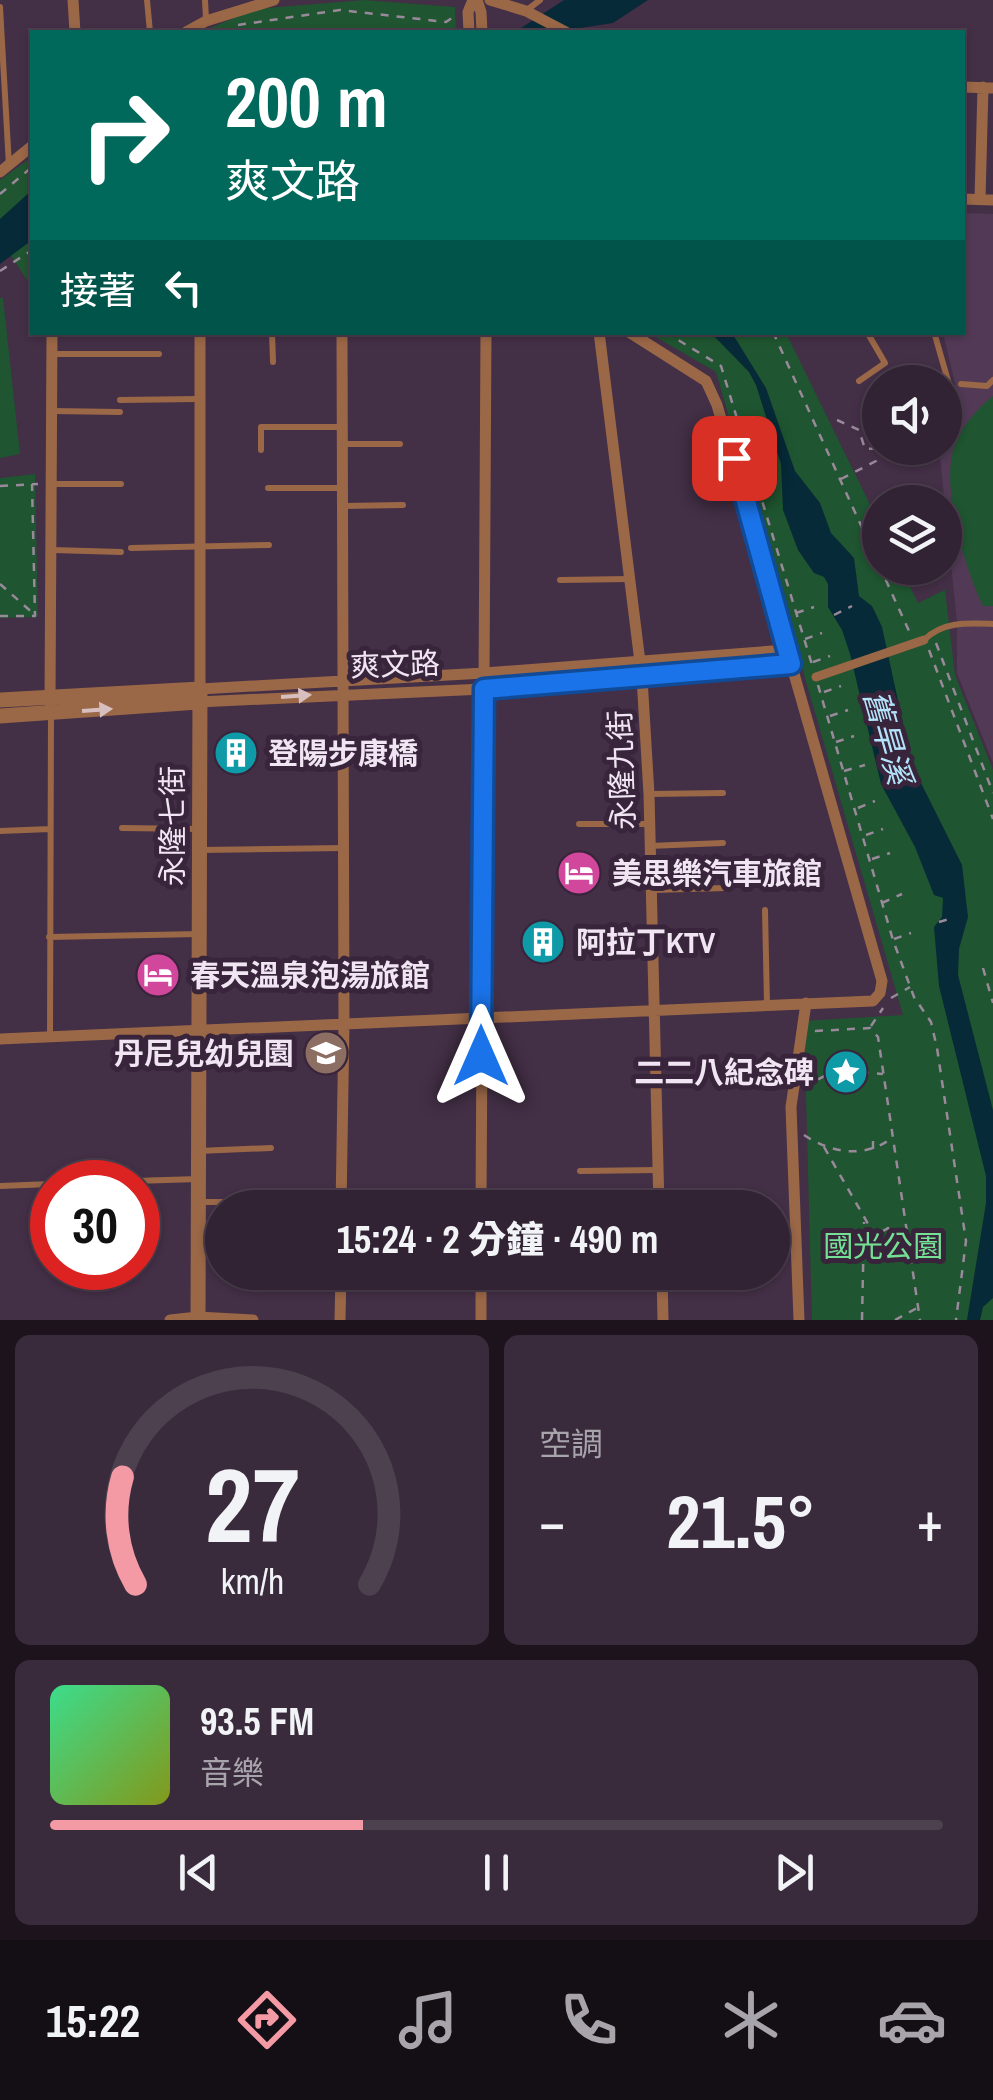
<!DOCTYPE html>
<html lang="zh-TW">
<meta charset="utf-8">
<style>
body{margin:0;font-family:"Archivo Narrow","Noto Sans TC",sans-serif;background:#3a2b3c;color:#f1f3f6;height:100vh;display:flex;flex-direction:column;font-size:38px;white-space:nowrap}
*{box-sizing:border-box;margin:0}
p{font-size:32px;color:#a8a4ac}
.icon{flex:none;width:55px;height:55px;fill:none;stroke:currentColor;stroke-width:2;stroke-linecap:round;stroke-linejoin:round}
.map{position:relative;height:1320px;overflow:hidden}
.panel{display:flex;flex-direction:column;gap:15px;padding:15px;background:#1c131d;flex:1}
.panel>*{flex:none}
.top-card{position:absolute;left:30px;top:30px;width:935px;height:305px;border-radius:0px;box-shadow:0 2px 8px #0004,0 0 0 2px #4d404f;background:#00695c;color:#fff;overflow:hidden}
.controls{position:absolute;left:862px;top:365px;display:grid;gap:20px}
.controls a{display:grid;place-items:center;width:100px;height:100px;border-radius:50%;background:#322334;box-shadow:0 2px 8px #0004,0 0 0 2px #4d404f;font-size:50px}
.speed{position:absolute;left:30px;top:1160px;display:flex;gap:20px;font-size:50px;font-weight:700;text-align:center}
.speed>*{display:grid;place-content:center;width:130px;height:130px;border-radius:50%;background:#322334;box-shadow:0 2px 8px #0004,0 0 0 2px #4d404f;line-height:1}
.speed .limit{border:15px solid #d22;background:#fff;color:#111}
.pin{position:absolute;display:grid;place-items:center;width:85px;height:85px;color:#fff;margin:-42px;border-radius:20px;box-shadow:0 5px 15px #0006}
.me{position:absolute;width:110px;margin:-55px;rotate:0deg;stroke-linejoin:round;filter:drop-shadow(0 0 8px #0008)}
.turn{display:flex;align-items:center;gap:35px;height:210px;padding:0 30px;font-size:45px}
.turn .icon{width:130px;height:130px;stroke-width:2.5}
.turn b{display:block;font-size:70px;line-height:85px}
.then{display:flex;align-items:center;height:95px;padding:0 30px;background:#0003;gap:20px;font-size:38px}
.big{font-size:75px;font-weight:800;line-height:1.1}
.panel .tile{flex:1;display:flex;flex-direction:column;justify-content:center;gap:15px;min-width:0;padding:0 35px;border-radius:15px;background:#3a2b3c}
.panel .dial{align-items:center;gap:0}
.dial svg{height:260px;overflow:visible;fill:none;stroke:#4d404f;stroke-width:7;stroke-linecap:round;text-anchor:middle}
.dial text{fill:#f1f3f6;stroke:none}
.song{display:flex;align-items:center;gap:30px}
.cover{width:120px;height:120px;border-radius:15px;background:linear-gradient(135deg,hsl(150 70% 55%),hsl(70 70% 35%))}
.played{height:10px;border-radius:5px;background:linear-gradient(90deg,#f49aa4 35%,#4d404f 35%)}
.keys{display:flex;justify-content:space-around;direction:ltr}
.heat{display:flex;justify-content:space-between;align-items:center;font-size:55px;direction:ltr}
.panel .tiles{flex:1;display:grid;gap:15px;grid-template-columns:1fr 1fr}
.tile:last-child{grid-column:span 2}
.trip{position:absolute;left:205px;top:1190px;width:585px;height:100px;border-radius:50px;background:#322334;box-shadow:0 2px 8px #0004,0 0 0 2px #4d404f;font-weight:800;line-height:100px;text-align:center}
.tab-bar{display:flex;height:160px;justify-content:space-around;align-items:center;background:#140e15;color:#a8a4ac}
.tab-bar .icon{width:70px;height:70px}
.tab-bar .current{color:#f49aa4}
.tab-bar b{font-size:45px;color:#f1f3f6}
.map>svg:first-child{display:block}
.built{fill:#523956}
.green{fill:#1f5530}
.water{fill:#062a38}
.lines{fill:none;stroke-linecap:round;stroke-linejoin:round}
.path{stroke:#99899b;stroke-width:2.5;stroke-dasharray:8 8;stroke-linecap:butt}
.service{stroke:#9a6747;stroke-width:6}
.pedestrian{stroke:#9a6747;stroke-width:9}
.minor{stroke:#9a6747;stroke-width:11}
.tertiary{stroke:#9a6747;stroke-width:15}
.oneway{fill:#d7bfbf}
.route-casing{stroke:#114b97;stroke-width:25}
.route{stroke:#1a73e8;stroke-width:18}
.labels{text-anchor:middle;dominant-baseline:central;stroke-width:10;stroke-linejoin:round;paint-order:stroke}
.street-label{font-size:30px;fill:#f1e5f3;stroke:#38253b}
.poi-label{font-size:30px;font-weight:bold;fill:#f1e5f3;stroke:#38253b;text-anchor:start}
.park-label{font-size:30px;fill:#74e093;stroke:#38253b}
.water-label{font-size:32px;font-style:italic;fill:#b4e4fb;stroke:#38253b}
</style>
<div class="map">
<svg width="993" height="1320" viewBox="0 0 993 1320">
<rect width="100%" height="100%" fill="#432f46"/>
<path class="built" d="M963,213L993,214V763L957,673V622L939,448H945V427L963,417L943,333L962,332Z"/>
<path class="green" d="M364,0L455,7L456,32H201L255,9Z
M32,157V280H27L0,239V180Z
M0,298H3L20,454L0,458Z
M649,333H786L880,525V568H901L918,603L945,590L955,675L993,770V1320H812L804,1021L903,1015L716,372Z
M993,396V606H983C965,567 946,504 951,461C954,436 974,411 993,396Z
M35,474L38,617L0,618V478Z"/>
<path class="water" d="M564,0H648L613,23L580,28L574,32H515Z
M32,190V240L0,264V219Z
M711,333H732L766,388L795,471L820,503L831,533L854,558L859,596L872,606L882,627L912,765L962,865L968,917L959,949L958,975L993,1110V1298L983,1307L980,1320H967L986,1203V1176L939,986L934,927L942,917L943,898L934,895L915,847L881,784L850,654L842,630L828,607V584L824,577L814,573L798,550L783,510L781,464L756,385L749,372Z"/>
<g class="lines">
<path class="path" d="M238,25L340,10L446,22L456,15
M0,194L32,167
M0,271L32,250
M665,332L721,366L813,668
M773,332L909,631
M837,420L859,430L865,449L889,448
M841,479L876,461L888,449
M0,486L38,484
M0,584L35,615
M796,613L814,607
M834,615L852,606
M0,616H35L32,484
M805,639L822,633
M936,643L993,793
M929,650L993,819
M813,662L830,656
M818,685L893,940L914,997L931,1022L937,1048L966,1241L956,1320
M824,692L841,686
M830,716L848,710
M836,742L854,736
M844,771L865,765
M858,808L875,801
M866,835L883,829
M872,859L890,853
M882,903L902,894
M939,922L949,919
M894,939L911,933
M983,968L993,1003
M891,998L910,987
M871,1026L883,1008
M815,1031L870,1028L878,1037L920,1320
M833,1071L846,1063L860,1071
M804,1087L830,1073L845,1080L861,1072L883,1074
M804,1135C831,1153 864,1159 892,1138
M824,1147L875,1236L888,1228L896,1243L907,1239
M873,1149V1136
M876,1237L882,1246
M862,1320L864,1222
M895,1320L917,1308"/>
<path class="service" d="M147,0L150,32
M205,0L206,19
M0,7L9,166
M527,10L540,0
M272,332L273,362
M934,332L955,405
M53,354H159
M859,381L885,363L867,332
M961,384L987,386L993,380
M120,400L198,399
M52,411L120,412
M342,444H400
M261,450V427H341
M53,484H121
M268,488H343
M344,506L403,505
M131,548L269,545
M53,550L121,552
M560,580L629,579
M924,640C943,621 968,623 993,624
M650,794L723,793
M579,824H649
M122,828L199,829
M0,831L50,829
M649,846L723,843
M200,850L343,848
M652,890L726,888
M765,910L767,1004
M49,937L199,934
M50,1036L51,713
M198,1151L271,1148
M580,1171L657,1170
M102,1182L198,1179
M0,1186L52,1184
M200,1202H268
M586,1277L660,1275"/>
<path class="pedestrian" d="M816,677L924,640"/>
<path class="minor" d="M73,0L75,32
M477,0L481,12L482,32
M490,0L526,11L566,32
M186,32L206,21L274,0
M469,32L468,12L473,0
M962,87L993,88
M0,172L32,146
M962,199L993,200
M980,199L983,87
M200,332V689L484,673L786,650
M599,332L642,678L649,794L659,1208
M198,702L484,689L791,664
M50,703L52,332
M0,1039L873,1001L880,993L882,981L717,405L706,381L629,332
M341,1208L344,1024L342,332
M481,1208L486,332
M662,1272L663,1320
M170,1320L198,1317L253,1320
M340,1320L341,1272
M481,1320V1272
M799,1320L791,1107L806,1003"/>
<path class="tertiary" d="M0,700L200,689L198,1320
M0,716L198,702"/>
</g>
<defs><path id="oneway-solid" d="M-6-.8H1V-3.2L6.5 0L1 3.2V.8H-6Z" transform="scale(2.5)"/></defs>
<g class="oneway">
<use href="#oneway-solid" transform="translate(296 696) rotate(-4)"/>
<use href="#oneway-solid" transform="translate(97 710) rotate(-4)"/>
</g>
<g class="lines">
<defs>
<path id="route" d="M481,1056L484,689L791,664L734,458"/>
</defs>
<use href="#route" class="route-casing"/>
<use href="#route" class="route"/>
</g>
<defs>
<symbol id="building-disc" viewBox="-11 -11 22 22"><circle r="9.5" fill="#0f9aa8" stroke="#38253b"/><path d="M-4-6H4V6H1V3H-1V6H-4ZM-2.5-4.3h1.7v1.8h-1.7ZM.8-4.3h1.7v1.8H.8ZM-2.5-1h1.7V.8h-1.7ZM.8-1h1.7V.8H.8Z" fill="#fff"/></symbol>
<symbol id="hotel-disc" viewBox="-11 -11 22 22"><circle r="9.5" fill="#d1479c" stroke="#38253b"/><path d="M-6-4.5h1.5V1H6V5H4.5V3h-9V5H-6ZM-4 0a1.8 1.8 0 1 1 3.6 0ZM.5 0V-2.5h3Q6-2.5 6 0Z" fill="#fff"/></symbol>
<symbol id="school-disc" viewBox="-11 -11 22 22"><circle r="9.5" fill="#8d6e63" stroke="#38253b"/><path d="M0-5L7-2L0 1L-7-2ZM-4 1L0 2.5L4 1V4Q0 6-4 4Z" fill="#fff"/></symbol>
<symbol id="sight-disc" viewBox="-11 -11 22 22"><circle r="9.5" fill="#0f9aa8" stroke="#38253b"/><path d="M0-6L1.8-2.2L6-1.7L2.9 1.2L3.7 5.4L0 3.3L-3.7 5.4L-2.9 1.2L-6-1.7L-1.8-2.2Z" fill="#fff"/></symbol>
</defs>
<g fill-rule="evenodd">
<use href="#building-disc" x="211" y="728" width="50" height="50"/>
<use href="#hotel-disc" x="554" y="848" width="50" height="50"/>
<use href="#building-disc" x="518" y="917" width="50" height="50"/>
<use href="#hotel-disc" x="133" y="950" width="50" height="50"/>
<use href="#school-disc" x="301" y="1028" width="50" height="50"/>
<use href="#sight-disc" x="821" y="1047" width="50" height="50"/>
</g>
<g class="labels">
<g class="street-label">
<text transform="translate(395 664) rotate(-2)">爽文路</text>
<text transform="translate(621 770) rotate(-92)">永隆九街</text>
<text transform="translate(172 826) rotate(-90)">永隆七街</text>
</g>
<g class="poi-label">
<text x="268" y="753">登陽步康橋</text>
<text x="612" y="873">美思樂汽車旅館</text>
<text x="576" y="942">阿拉丁KTV</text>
<text x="190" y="975">春天溫泉泡湯旅館</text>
<text x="294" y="1053" text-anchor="end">丹尼兒幼兒園</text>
<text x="814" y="1072" text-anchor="end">二二八紀念碑</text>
</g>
<g class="park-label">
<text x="883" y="1246">國光公園</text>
</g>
<g class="water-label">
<text transform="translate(888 737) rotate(74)">舊旱溪</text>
</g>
</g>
</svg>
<div class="controls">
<a><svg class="icon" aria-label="sound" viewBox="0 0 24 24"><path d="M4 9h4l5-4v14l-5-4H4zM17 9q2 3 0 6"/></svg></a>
<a><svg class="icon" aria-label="layers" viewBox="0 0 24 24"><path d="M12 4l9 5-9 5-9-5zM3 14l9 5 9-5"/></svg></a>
</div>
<div class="speed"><div class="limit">30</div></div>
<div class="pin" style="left:734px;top:458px;background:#d93025"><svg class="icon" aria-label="arrive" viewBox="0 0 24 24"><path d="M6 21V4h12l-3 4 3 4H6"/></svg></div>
<svg class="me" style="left:481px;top:1056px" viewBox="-20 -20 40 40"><path d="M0-17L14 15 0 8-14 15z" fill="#1a73e8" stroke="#fff" stroke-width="4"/></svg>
<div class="trip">15:24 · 2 分鐘 · 490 m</div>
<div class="top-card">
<div class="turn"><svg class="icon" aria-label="right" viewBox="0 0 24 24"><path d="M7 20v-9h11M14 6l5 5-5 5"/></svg><div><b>200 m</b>爽文路</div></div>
<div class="then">接著<svg class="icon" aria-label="left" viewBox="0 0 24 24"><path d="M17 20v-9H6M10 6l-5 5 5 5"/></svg></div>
</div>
</div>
<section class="panel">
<div class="tiles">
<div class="tile dial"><svg viewBox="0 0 100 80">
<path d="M14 69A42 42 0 1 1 86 69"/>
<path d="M14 69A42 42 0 0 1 10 36" stroke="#f49aa4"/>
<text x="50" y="56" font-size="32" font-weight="700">27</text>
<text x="50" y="72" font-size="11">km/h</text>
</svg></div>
<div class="tile"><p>空調</p>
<div class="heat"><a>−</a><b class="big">21.5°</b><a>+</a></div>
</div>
<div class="tile">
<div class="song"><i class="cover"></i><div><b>93.5 FM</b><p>音樂</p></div></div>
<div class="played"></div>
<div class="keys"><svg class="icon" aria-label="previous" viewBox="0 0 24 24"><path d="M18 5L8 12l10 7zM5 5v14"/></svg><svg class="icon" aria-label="pause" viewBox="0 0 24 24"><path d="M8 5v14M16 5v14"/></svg><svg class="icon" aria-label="next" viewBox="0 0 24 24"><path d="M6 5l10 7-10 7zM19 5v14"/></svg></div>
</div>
</div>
</section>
<nav class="tab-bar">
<b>15:22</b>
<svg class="icon current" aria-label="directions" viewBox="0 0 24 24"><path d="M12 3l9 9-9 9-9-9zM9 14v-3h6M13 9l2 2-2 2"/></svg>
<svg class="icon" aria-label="music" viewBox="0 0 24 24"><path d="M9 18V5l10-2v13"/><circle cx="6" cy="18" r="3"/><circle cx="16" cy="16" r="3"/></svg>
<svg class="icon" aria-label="phone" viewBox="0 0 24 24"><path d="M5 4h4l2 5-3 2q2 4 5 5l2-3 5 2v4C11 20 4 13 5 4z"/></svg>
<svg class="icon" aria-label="climate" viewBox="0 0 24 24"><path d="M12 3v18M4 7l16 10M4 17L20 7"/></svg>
<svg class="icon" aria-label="car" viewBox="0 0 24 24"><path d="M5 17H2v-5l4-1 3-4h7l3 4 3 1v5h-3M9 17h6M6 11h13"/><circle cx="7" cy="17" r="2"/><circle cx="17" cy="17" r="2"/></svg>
</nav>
